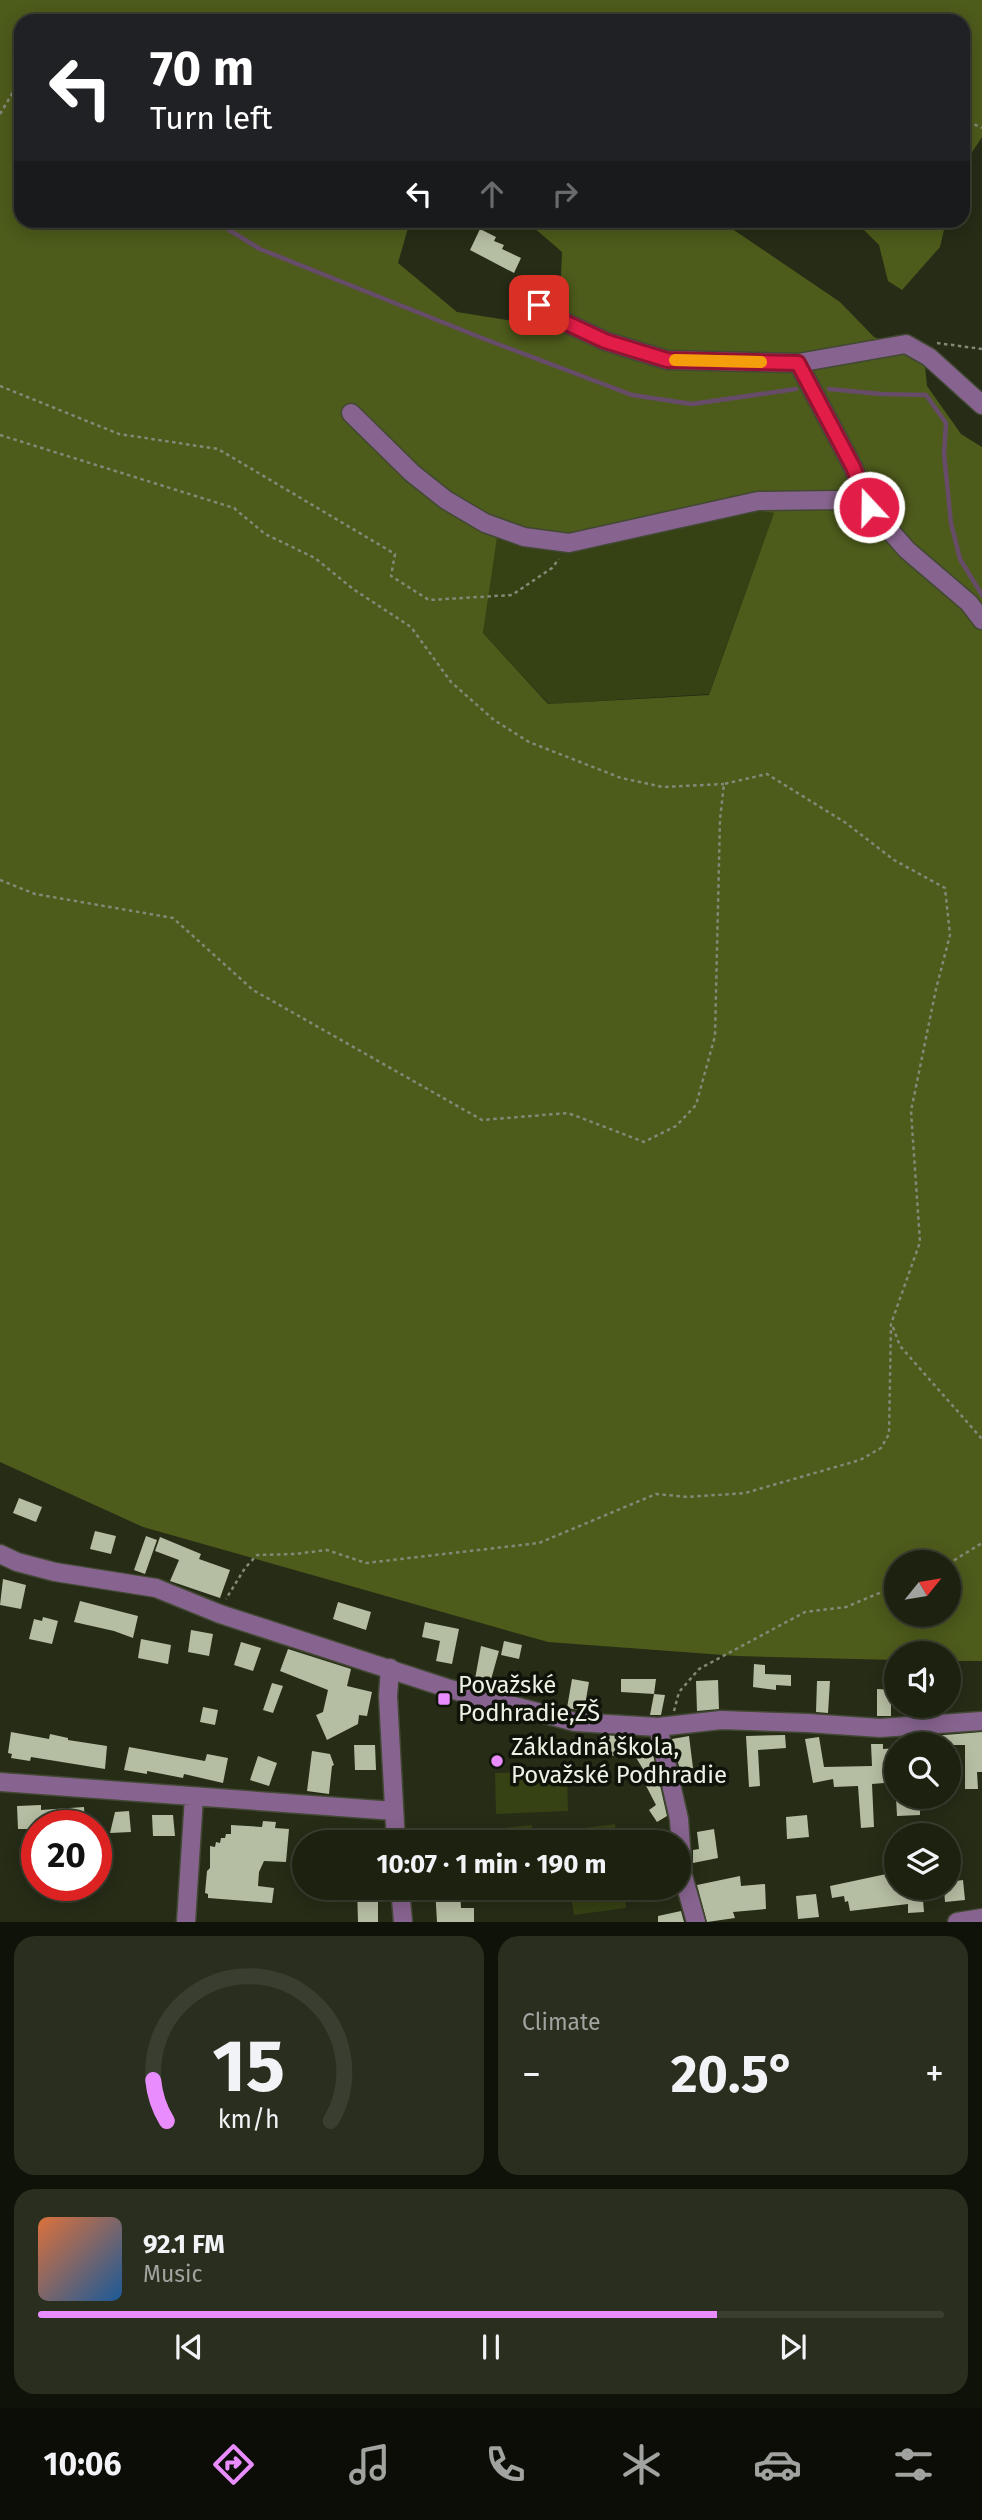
<!DOCTYPE html>
<meta charset="utf-8">
<style>
body{margin:0;font-family:"Fira Sans",sans-serif;background:#292e1e;color:#f1f3f6;height:100vh;display:flex;flex-direction:column;font-size:26px;white-space:nowrap}
*{box-sizing:border-box;margin:0}
p{font-size:23px;color:#a0a39f}
.icon{flex:none;width:38px;height:38px;fill:none;stroke:currentColor;stroke-width:2;stroke-linecap:round;stroke-linejoin:round}
.map{position:relative;height:1922px;overflow:hidden}
.sheet{display:flex;flex-direction:column;gap:14px;padding:14px;background:#0f1209;flex:1}
.sheet>*{flex:none}
.banner{position:absolute;left:14px;top:14px;width:956px;height:214px;border-radius:21px;box-shadow:0 4px 18px #0003,0 0 0 2px #3a3e30;background:#202124;color:#fff;overflow:hidden}
.needle{width:46px;rotate:60deg}
.controls{position:absolute;left:884px;top:1550px;display:grid;gap:14px}
.controls a{display:grid;place-items:center;width:77px;height:77px;border-radius:50%;background:#1c2110;box-shadow:0 4px 18px #0003,0 0 0 2px #3a3e30;font-size:35px}
.speed{position:absolute;left:21px;top:1810px;display:flex;gap:14px;font-size:35px;font-weight:700;text-align:center}
.speed>*{display:grid;place-content:center;width:91px;height:91px;border-radius:50%;background:#1c2110;box-shadow:0 4px 18px #0003,0 0 0 2px #3a3e30;line-height:1}
.speed .limit{border:10px solid #d22;background:#fff;color:#111}
.pin{position:absolute;display:grid;place-items:center;width:60px;height:60px;color:#fff;margin:-30px;border-radius:14px;box-shadow:0 4px 10px #0006}
.me{position:absolute;width:77px;margin:-38px;rotate:339deg;stroke-linejoin:round;filter:drop-shadow(0 0 5px #0008)}
.turn{display:flex;align-items:center;gap:24px;height:147px;padding:0 21px;font-size:32px}
.turn .icon{width:91px;height:91px;stroke-width:2.5}
.turn b{display:block;font-size:49px;line-height:60px}
.lanes{display:flex;align-items:center;height:66px;padding:0 21px;background:#0003;justify-content:center;gap:35px;direction:ltr}
.lanes .off{opacity:.35}
.big{font-size:52px;font-weight:700;line-height:1.1}
.sheet .tile{flex:1;display:flex;flex-direction:column;justify-content:center;gap:10px;min-width:0;padding:0 24px;border-radius:21px;background:#292e1e}
.sheet .dial{align-items:center;gap:0}
.dial svg{height:182px;overflow:visible;fill:none;stroke:#3a3e30;stroke-width:7;stroke-linecap:round;text-anchor:middle}
.dial text{fill:#f1f3f6;stroke:none}
.song{display:flex;align-items:center;gap:21px}
.cover{width:84px;height:84px;border-radius:10px;background:linear-gradient(135deg,hsl(20 70% 55%),hsl(210 70% 35%))}
.played{height:7px;border-radius:4px;background:linear-gradient(90deg,#e98dfe 75%,#3a3e30 75%)}
.keys{display:flex;justify-content:space-around;direction:ltr}
.heat{display:flex;justify-content:space-between;align-items:center;font-size:38px;direction:ltr}
.sheet .tiles{flex:1;display:grid;gap:14px;grid-template-columns:1fr 1fr}
.tile:last-child{grid-column:span 2}
.trip{position:absolute;left:292px;top:1830px;width:399px;height:70px;border-radius:35px;background:#1c2110;box-shadow:0 4px 18px #0003,0 0 0 2px #3a3e30;font-weight:700;line-height:70px;text-align:center}
.tabs{display:flex;height:112px;justify-content:space-around;align-items:center;background:#0b0d06;color:#a0a39f}
.tabs .icon{width:49px;height:49px}
.tabs .active{color:#e98dfe}
.tabs b{font-size:32px;color:#f1f3f6}
.map>svg:first-child{display:block}
.green{fill:#364114}
.forest{fill:#4d5b1b;fill-rule:evenodd}
.lines{fill:none;stroke-linecap:round;stroke-linejoin:round}
.stream{stroke:#664c68;stroke-width:4.5}
.building{fill:#b5bda2}
.minor-casing{stroke:#424833;stroke-width:21}
.path{stroke:#848977;stroke-width:2.5;stroke-dasharray:3.5 3.5;stroke-linecap:butt}
.minor{stroke:#87648f;stroke-width:18}
.route-casing{stroke:#92132f;stroke-width:18}
.route{stroke:#e11d48;stroke-width:12}
.slow{stroke:#f59e0b;stroke-width:12}
.poi-dot{fill:#e98dfe;stroke:#101309;stroke-width:2.5}
.labels{text-anchor:middle;dominant-baseline:central;stroke-width:7;stroke-linejoin:round;paint-order:stroke}
.poi-label{font-size:24px;fill:#eef2e4;stroke:#101309;text-anchor:start}
</style>
<div class="map">
<svg width="982" height="1922" viewBox="0 0 982 1922">
<rect width="100%" height="100%" fill="#262c16"/>
<path class="green" d="M743,508L774,513L709,694L549,704L483,633L496,537L574,548Z
M567,1770L568,1811L496,1814L495,1773Z
M615,1824L618,1843H564L563,1831Z
M532,1825L533,1843H504L503,1828Z
M570,1888H624L626,1908L574,1915Z"/>
<path class="forest" d="M0,0H982V137L963,166L962,21H21V220L410,221L398,263L457,312L538,325L560,301L562,252L526,221H729L728,226L840,302L874,337L911,351L925,365L927,386L961,434L982,447V1661H949L948,1654H896V1660L737,1656L548,1642L143,1527L0,1462ZM743,508L774,513L709,695L548,704L483,633L497,537L574,548ZM896,1563H948V1615H896Z
M855,221H946L940,247L902,290L888,281L879,245Z"/>
<g class="lines">
<path class="stream" d="M213,220L260,249L482,338L632,395L692,404L796,389
M829,389L881,394L926,395L946,423L944,454L951,523L960,559L982,595"/>
</g>
<path class="building" d="M480,229L496,237L494,241L504,245L502,249L521,258L514,273L470,250Z
M19,1498L42,1507L36,1522L13,1513Z
M95,1531L116,1536L111,1554L90,1549Z
M146,1536L157,1540L145,1574L134,1570Z
M160,1537L201,1554L199,1559L230,1570L220,1598L170,1581L179,1560L155,1551Z
M3,1579L26,1585L21,1609L0,1605Z
M80,1601L138,1616L133,1638L114,1631L74,1622Z
M338,1602L371,1612L366,1630L333,1619Z
M43,1617L58,1621L52,1644L29,1639L34,1619L42,1621Z
M425,1622L459,1629L452,1664L436,1661L440,1641L422,1637Z
M191,1630L213,1634L209,1656L188,1652Z
M141,1639L171,1645L168,1664L138,1658Z
M504,1641L522,1645L519,1659L501,1655Z
M241,1642L261,1648L253,1671L234,1665Z
M481,1646L499,1651L490,1683L475,1679Z
M288,1649L351,1669L347,1686L372,1692L367,1716L359,1715L358,1724L327,1740L316,1715L323,1712L328,1690L280,1671Z
M754,1664L765,1665V1674L791,1675V1686L776,1685V1690L753,1687Z
M572,1679L589,1682L584,1711L567,1708Z
M621,1679H656L654,1694L621,1692Z
M718,1680L719,1709L697,1711L696,1681Z
M817,1681H830L828,1713L816,1712Z
M272,1683L283,1686L273,1713L263,1710Z
M877,1689L896,1690V1704H891V1716H877Z
M654,1694L665,1695L661,1715H650Z
M203,1707L218,1710L215,1725L200,1722Z
M11,1732L49,1739L50,1734L68,1738V1740L107,1746L105,1769L31,1757L30,1761L11,1758L12,1754L8,1753Z
M982,1732V1772H977L978,1789H965V1745H920V1737Z
M599,1735L620,1736L617,1756L596,1753Z
M785,1735L786,1748L758,1750L760,1786L749,1787L746,1736Z
M689,1736L693,1768L680,1770L672,1739Z
M819,1737L824,1767L872,1766L871,1744H883V1749L896,1748V1762H884V1783L872,1784L874,1827L861,1828L858,1786L834,1787L833,1779L813,1783L805,1739Z
M354,1745H375L376,1770H355Z
M651,1746L667,1816L657,1822L649,1810L656,1805L643,1780L648,1777L635,1756Z
M129,1747L205,1761L207,1754L228,1758L223,1783L184,1774L183,1778L147,1771V1774L124,1770Z
M312,1751L330,1754L334,1765L332,1766L329,1794L307,1791Z
M258,1756L277,1763L269,1786L250,1780Z
M896,1797H920V1815L897,1816Z
M41,1805V1810L84,1807L85,1825H37V1829H18L17,1806Z
M129,1811L131,1832L110,1833L115,1812Z
M152,1815H173L175,1836H153Z
M807,1815L809,1837L787,1839L786,1817Z
M263,1821L276,1822L275,1828L289,1829L286,1862L264,1861L259,1872L258,1886L274,1888L272,1903L208,1898V1894L205,1893L207,1871L210,1868V1846L215,1847L216,1842L220,1843L221,1838H225L226,1834H231V1825L262,1827Z
M714,1829L718,1858L693,1863V1850L699,1849L697,1832Z
M360,1831H374L375,1843H352L351,1832Z
M891,1873L893,1888H922L924,1912L908,1913V1904L850,1911L848,1901L845,1902L844,1896L832,1898L830,1886Z
M740,1876L741,1886L765,1884L766,1909L733,1912L735,1918L707,1922L697,1885Z
M963,1880L965,1900L945,1902L944,1888H948V1882Z
M357,1888H378V1922H358Z
M435,1888H460L461,1908H474V1922H437Z
M816,1894L819,1917L798,1919L796,1896Z
M681,1911L684,1922H658V1916Z"/>
<g class="lines">
<defs>
<path id="minor" d="M522,293L556,318L605,341L667,360L798,363L853,467L869,507
M798,363L906,344L929,357L982,405
M351,413L412,473L446,500L485,523L524,537L569,543L758,501L837,500L869,507L907,550L969,603L982,620
M0,1554L17,1562L55,1572L156,1588L220,1614L450,1689L575,1722L658,1727L721,1720L807,1723L880,1728L982,1721
M390,1668L388,1696L396,1843
M658,1727L679,1819L683,1876L696,1922
M0,1782L394,1811
M400,1888L403,1922
M186,1922L194,1797
M957,1922L982,1918"/>
</defs>
<use href="#minor" class="minor-casing"/>
<path class="path" d="M0,114L21,79
M962,118L982,128
M937,343L982,349
M0,386L119,434L218,449L395,554L391,576L429,600L512,595L552,568L559,559
M0,435L234,508L265,534L315,558L353,589L411,627L451,682L494,720L529,742L621,778L663,787L724,784
M0,880L35,894L173,918L253,990L482,1120L568,1113L644,1142L676,1126L696,1105L715,1036L720,819L724,784L767,774L846,823L894,860L945,888L950,935L936,989L911,1111L920,1242L891,1324L889,1434L881,1448L860,1460L745,1493L688,1497L656,1494L539,1543L366,1563L327,1550L295,1554L257,1555L245,1568L226,1599
M893,1327L900,1346L982,1439
M948,1564L982,1543
M674,1711L679,1692L699,1669L805,1612L846,1607L896,1586"/>
<use href="#minor" class="minor"/>
</g>
<g class="lines">
<defs>
<path id="route" d="M539,305L556,318L605,341L667,360L798,363L853,467L869,507"/>
</defs>
<use href="#route" class="route-casing"/>
<use href="#route" class="route"/>
<path class="slow" d="M675,360L761,362"/>
</g>
<g class="poi-dot">
<rect x="437" y="1692" width="14" height="14" rx="3.5"/>
<circle cx="497" cy="1761" r="7"/>
</g>
<g class="labels">
<g class="poi-label">
<text x="458" y="1685">Považské<tspan x="458" dy="28">Podhradie,ZŠ</tspan></text>
<text x="511" y="1747">Základná škola,<tspan x="511" dy="28">Považské Podhradie</tspan></text>
</g>
</g>
</svg>
<div class="controls">
<a><svg class="needle" viewBox="-14 -14 28 28"><path d="M0-13l5 13h-10z" fill="#e53935"/><path d="M0 13l5-13h-10z" fill="#a0a39f"/></svg></a>
<a><svg class="icon" aria-label="sound" viewBox="0 0 24 24"><path d="M4 9h4l5-4v14l-5-4H4zM17 9q2 3 0 6"/></svg></a>
<a><svg class="icon" aria-label="search" viewBox="0 0 24 24"><circle cx="10" cy="10" r="6"/><path d="M15 15l6 6"/></svg></a>
<a><svg class="icon" aria-label="layers" viewBox="0 0 24 24"><path d="M12 4l9 5-9 5-9-5zM3 14l9 5 9-5"/></svg></a>
</div>
<div class="speed"><div class="limit">20</div></div>
<div class="pin" style="left:539px;top:305px;background:#d93025"><svg class="icon" aria-label="arrive" viewBox="0 0 24 24"><path d="M6 21V4h12l-3 4 3 4H6"/></svg></div>
<svg class="me" style="left:869px;top:507px" viewBox="-20 -20 40 40"><circle r="17" fill="#e11d48" stroke="#fff" stroke-width="3"/><path d="M0-11L8 9 0 5-8 9z" fill="#fff"/></svg>
<div class="trip">10:07 · 1 min · 190 m</div>
<div class="banner">
<div class="turn"><svg class="icon" aria-label="left" viewBox="0 0 24 24"><path d="M17 20v-9H6M10 6l-5 5 5 5"/></svg><div><b>70 m</b>Turn left</div></div>
<div class="lanes"><svg class="icon" aria-label="left" viewBox="0 0 24 24"><path d="M17 20v-9H6M10 6l-5 5 5 5"/></svg><svg class="icon off" aria-label="ahead" viewBox="0 0 24 24"><path d="M12 20V5M6 11l6-6 6 6"/></svg><svg class="icon off" aria-label="right" viewBox="0 0 24 24"><path d="M7 20v-9h11M14 6l5 5-5 5"/></svg></div>
</div>
</div>
<section class="sheet">
<div class="tiles">
<div class="tile dial"><svg viewBox="0 0 100 80">
<path d="M14 69A42 42 0 1 1 86 69"/>
<path d="M14 69A42 42 0 0 1 8 51" stroke="#e98dfe"/>
<text x="50" y="56" font-size="32" font-weight="700">15</text>
<text x="50" y="72" font-size="11">km/h</text>
</svg></div>
<div class="tile"><p>Climate</p>
<div class="heat"><a>−</a><b class="big">20.5°</b><a>+</a></div>
</div>
<div class="tile">
<div class="song"><i class="cover"></i><div><b>92.1 FM</b><p>Music</p></div></div>
<div class="played"></div>
<div class="keys"><svg class="icon" aria-label="previous" viewBox="0 0 24 24"><path d="M18 5L8 12l10 7zM5 5v14"/></svg><svg class="icon" aria-label="pause" viewBox="0 0 24 24"><path d="M8 5v14M16 5v14"/></svg><svg class="icon" aria-label="next" viewBox="0 0 24 24"><path d="M6 5l10 7-10 7zM19 5v14"/></svg></div>
</div>
</div>
</section>
<nav class="tabs">
<b>10:06</b>
<svg class="icon active" aria-label="directions" viewBox="0 0 24 24"><path d="M12 3l9 9-9 9-9-9zM9 14v-3h6M13 9l2 2-2 2"/></svg>
<svg class="icon" aria-label="music" viewBox="0 0 24 24"><path d="M9 18V5l10-2v13"/><circle cx="6" cy="18" r="3"/><circle cx="16" cy="16" r="3"/></svg>
<svg class="icon" aria-label="phone" viewBox="0 0 24 24"><path d="M5 4h4l2 5-3 2q2 4 5 5l2-3 5 2v4C11 20 4 13 5 4z"/></svg>
<svg class="icon" aria-label="climate" viewBox="0 0 24 24"><path d="M12 3v18M4 7l16 10M4 17L20 7"/></svg>
<svg class="icon" aria-label="car" viewBox="0 0 24 24"><path d="M5 17H2v-5l4-1 3-4h7l3 4 3 1v5h-3M9 17h6M6 11h13"/><circle cx="7" cy="17" r="2"/><circle cx="17" cy="17" r="2"/></svg>
<svg class="icon" aria-label="filters" viewBox="0 0 24 24"><path d="M4 7h16M4 17h16"/><circle cx="9" cy="7" r="2"/><circle cx="15" cy="17" r="2"/></svg>
</nav>
